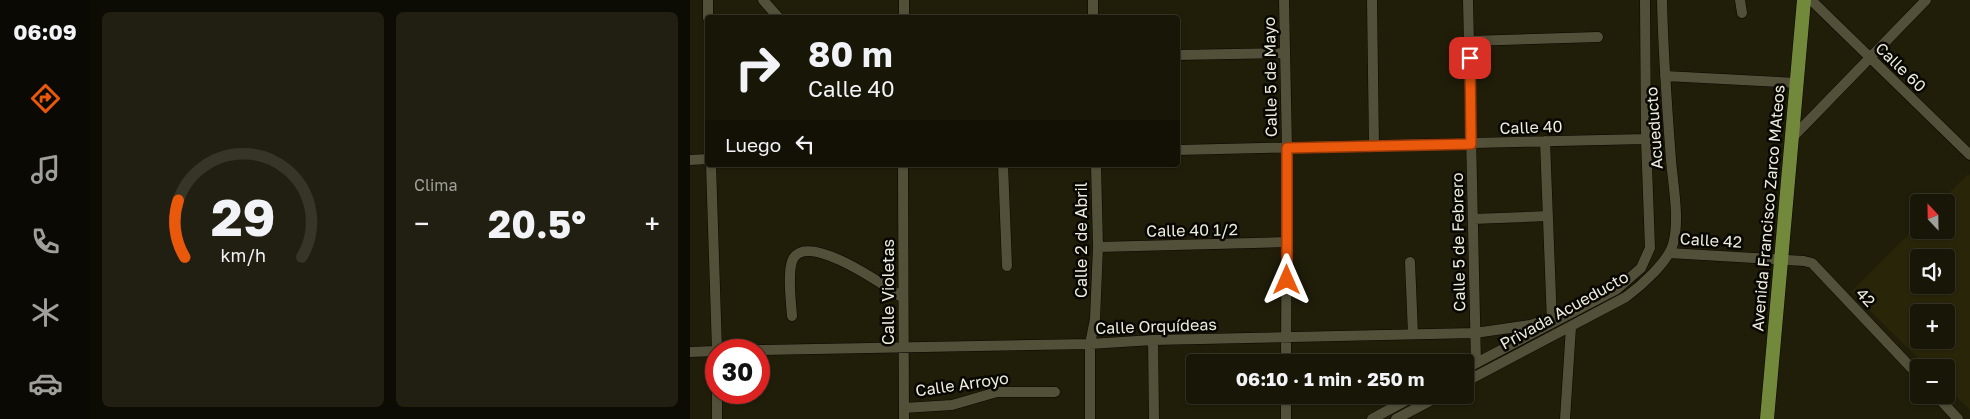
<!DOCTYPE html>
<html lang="es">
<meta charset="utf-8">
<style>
body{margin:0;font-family:"Golos Text",sans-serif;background:#211f11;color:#f1f3f6;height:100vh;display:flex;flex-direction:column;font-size:19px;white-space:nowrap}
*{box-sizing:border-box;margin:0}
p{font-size:16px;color:#9f9f9b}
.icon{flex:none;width:28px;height:28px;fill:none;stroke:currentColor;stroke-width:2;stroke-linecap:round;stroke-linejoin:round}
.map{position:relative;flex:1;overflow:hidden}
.side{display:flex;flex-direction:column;gap:12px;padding:12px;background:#0d0c04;width:600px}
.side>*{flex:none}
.top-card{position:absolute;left:15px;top:15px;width:475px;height:152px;border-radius:5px;box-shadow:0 1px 4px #0004,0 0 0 1px #363528;background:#181607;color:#f1f3f6;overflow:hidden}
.needle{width:32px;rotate:338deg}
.buttons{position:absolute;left:1220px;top:194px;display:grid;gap:10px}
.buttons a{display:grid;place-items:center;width:45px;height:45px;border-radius:5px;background:#181607;box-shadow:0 1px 4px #0004,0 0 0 1px #363528;font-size:25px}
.speed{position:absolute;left:15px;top:339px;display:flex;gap:10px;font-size:25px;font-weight:700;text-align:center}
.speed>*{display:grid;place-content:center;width:65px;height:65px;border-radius:50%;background:#181607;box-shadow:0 1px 4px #0004,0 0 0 1px #363528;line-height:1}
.speed .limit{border:8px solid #d22;background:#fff;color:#111}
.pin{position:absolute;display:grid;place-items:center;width:42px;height:42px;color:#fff;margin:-21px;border-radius:10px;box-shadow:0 2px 8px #0006}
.me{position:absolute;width:55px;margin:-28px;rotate:0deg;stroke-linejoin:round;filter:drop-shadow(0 0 4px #0008)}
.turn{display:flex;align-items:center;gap:18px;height:105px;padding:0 20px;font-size:22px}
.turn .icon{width:65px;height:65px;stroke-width:2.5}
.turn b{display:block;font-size:35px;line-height:42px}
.then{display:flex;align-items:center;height:48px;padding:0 20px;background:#0003;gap:10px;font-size:19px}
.big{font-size:38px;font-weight:700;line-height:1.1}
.side .widget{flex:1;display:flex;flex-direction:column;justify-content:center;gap:8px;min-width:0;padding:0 18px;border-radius:8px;background:#211f11}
.side .dial{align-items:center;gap:0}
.dial svg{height:130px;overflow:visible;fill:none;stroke:#363528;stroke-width:7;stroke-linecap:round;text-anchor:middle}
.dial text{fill:#f1f3f6;stroke:none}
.heat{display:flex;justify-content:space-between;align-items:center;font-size:28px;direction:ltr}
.side .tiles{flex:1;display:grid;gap:12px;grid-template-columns:repeat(2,1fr)}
.trip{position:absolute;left:496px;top:354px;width:288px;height:50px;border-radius:5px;background:#181607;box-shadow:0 1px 4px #0004,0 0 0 1px #363528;font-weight:700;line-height:50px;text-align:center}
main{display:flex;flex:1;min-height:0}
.tab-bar{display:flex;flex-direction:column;width:90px;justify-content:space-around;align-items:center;background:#0a0903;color:#9f9f9b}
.tab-bar .icon{width:35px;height:35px}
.tab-bar .active{color:#ea580c}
.tab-bar b{font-size:22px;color:#f1f3f6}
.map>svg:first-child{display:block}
.built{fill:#292509;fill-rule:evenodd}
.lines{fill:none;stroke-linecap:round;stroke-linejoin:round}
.minor-casing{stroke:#0a0700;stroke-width:11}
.major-casing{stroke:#0a0700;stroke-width:15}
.minor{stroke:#53503a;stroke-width:10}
.major{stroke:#72883b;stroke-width:14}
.route-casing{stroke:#983908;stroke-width:12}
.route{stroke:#ea580c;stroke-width:9}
.labels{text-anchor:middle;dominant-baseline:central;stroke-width:5;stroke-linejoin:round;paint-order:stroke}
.street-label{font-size:16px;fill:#edecdf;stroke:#080702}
</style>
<main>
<nav class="tab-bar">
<b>06:09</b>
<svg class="icon active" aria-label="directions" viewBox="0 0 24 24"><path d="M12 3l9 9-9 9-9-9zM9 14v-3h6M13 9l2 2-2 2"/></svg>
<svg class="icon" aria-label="music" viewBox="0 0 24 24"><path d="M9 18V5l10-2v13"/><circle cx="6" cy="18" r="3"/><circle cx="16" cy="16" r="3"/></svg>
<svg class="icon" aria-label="phone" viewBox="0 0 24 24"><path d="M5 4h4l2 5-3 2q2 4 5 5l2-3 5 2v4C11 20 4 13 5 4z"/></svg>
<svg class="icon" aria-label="climate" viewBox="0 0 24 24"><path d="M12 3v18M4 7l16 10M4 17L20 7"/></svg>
<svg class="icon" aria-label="car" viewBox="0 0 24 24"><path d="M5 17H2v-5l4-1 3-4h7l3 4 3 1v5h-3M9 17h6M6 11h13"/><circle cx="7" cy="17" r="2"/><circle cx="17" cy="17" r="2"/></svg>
</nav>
<section class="side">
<div class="tiles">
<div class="widget dial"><svg viewBox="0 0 100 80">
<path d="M14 69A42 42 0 1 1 86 69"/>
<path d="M14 69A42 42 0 0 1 10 34" stroke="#ea580c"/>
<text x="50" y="56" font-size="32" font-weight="700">29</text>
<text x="50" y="72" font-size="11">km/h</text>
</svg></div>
<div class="widget"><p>Clima</p>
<div class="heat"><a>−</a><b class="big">20.5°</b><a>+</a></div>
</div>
</div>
</section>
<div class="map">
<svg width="1280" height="419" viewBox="0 0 1280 419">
<rect width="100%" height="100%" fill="#201d09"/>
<path class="built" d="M1278,174L1280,176V410L1256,387V368L1237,367L1161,292L1229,224V230H1256V202H1250ZM1229,258H1256V285H1229ZM1229,312H1256V340H1229Z"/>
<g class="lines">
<defs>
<path id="minor" d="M18,0V18
M73,0L89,18
M214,0V18
M403,0V18
M594,0L597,148L596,362
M682,0L684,146
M778,0L786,363
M1050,0L1052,13
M1121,0L1280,155
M779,41L908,37
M488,55L595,53
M975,76L1107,83
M1102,138L1236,0
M855,141L862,323
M488,150L956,139
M0,160L18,159
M21,165L27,350
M213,165L214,419
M313,165L317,266
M783,219L858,216
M408,247L597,242
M979,253L1114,261L1122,263L1229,376
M720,262L723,334
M102,316C101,302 97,271 103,259C118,231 195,286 212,297
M463,340L464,419
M69,350L400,344L463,340L785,333L840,325L862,318
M0,352L26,351
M775,369L927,289L951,268L960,248L956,139L955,0
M775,382L936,297C951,286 978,262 983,244C990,220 983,185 981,160C977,107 973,53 972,0
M27,392V419
M596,395V419
M1246,395L1268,419
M214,408L262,405L307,392H365
M400,419V344L405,319L408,247L406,165
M682,419L726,395
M706,419L751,395
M875,419L881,327"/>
<path id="major" d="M1077,419L1114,0"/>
</defs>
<use href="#minor" class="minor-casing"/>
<use href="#major" class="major-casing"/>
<use href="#minor" class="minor"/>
<use href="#major" class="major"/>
</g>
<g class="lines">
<defs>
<path id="route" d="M597,280V148L781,144L780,58"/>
</defs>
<use href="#route" class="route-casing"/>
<use href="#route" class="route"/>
</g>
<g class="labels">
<g class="street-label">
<text transform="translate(1211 67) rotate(44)">Calle 60</text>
<text transform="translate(580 77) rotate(-91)">Calle 5 de Mayo</text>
<text transform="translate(841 127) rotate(-2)">Calle 40</text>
<text transform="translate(964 128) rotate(-94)">Acueducto</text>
<text transform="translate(1078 208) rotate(-85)">Avenida Francisco Zarco MAteos</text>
<text transform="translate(502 230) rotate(-1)">Calle 40 1/2</text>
<text transform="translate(391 240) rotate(-90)">Calle 2 de Abril</text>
<text transform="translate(1021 240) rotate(3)">Calle 42</text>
<text transform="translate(768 242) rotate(-91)">Calle 5 de Febrero</text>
<text transform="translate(198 292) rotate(-90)">Calle Violetas</text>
<text transform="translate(1176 297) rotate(47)">42</text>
<text transform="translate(874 310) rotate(-29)">Privada Acueducto</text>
<text transform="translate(466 326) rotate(-2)">Calle Orquídeas</text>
<text transform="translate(272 384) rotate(-8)">Calle Arroyo</text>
</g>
</g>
</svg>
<div class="buttons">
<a><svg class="needle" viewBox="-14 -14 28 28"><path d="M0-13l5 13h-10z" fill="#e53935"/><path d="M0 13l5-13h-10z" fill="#9f9f9b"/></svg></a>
<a><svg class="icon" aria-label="sound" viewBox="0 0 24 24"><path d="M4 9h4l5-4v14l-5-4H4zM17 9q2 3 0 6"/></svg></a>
<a>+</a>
<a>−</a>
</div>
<div class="speed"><div class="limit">30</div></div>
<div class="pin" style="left:780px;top:58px;background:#d93025"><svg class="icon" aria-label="arrive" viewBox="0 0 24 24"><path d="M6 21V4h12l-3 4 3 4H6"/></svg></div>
<svg class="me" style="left:597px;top:280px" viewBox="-20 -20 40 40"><path d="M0-17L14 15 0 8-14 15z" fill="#ea580c" stroke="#fff" stroke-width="4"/></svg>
<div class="trip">06:10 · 1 min · 250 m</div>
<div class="top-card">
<div class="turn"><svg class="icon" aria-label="right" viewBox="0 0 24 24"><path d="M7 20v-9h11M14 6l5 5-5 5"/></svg><div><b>80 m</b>Calle 40</div></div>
<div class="then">Luego<svg class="icon" aria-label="left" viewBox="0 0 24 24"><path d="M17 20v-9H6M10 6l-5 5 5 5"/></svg></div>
</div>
</div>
</main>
